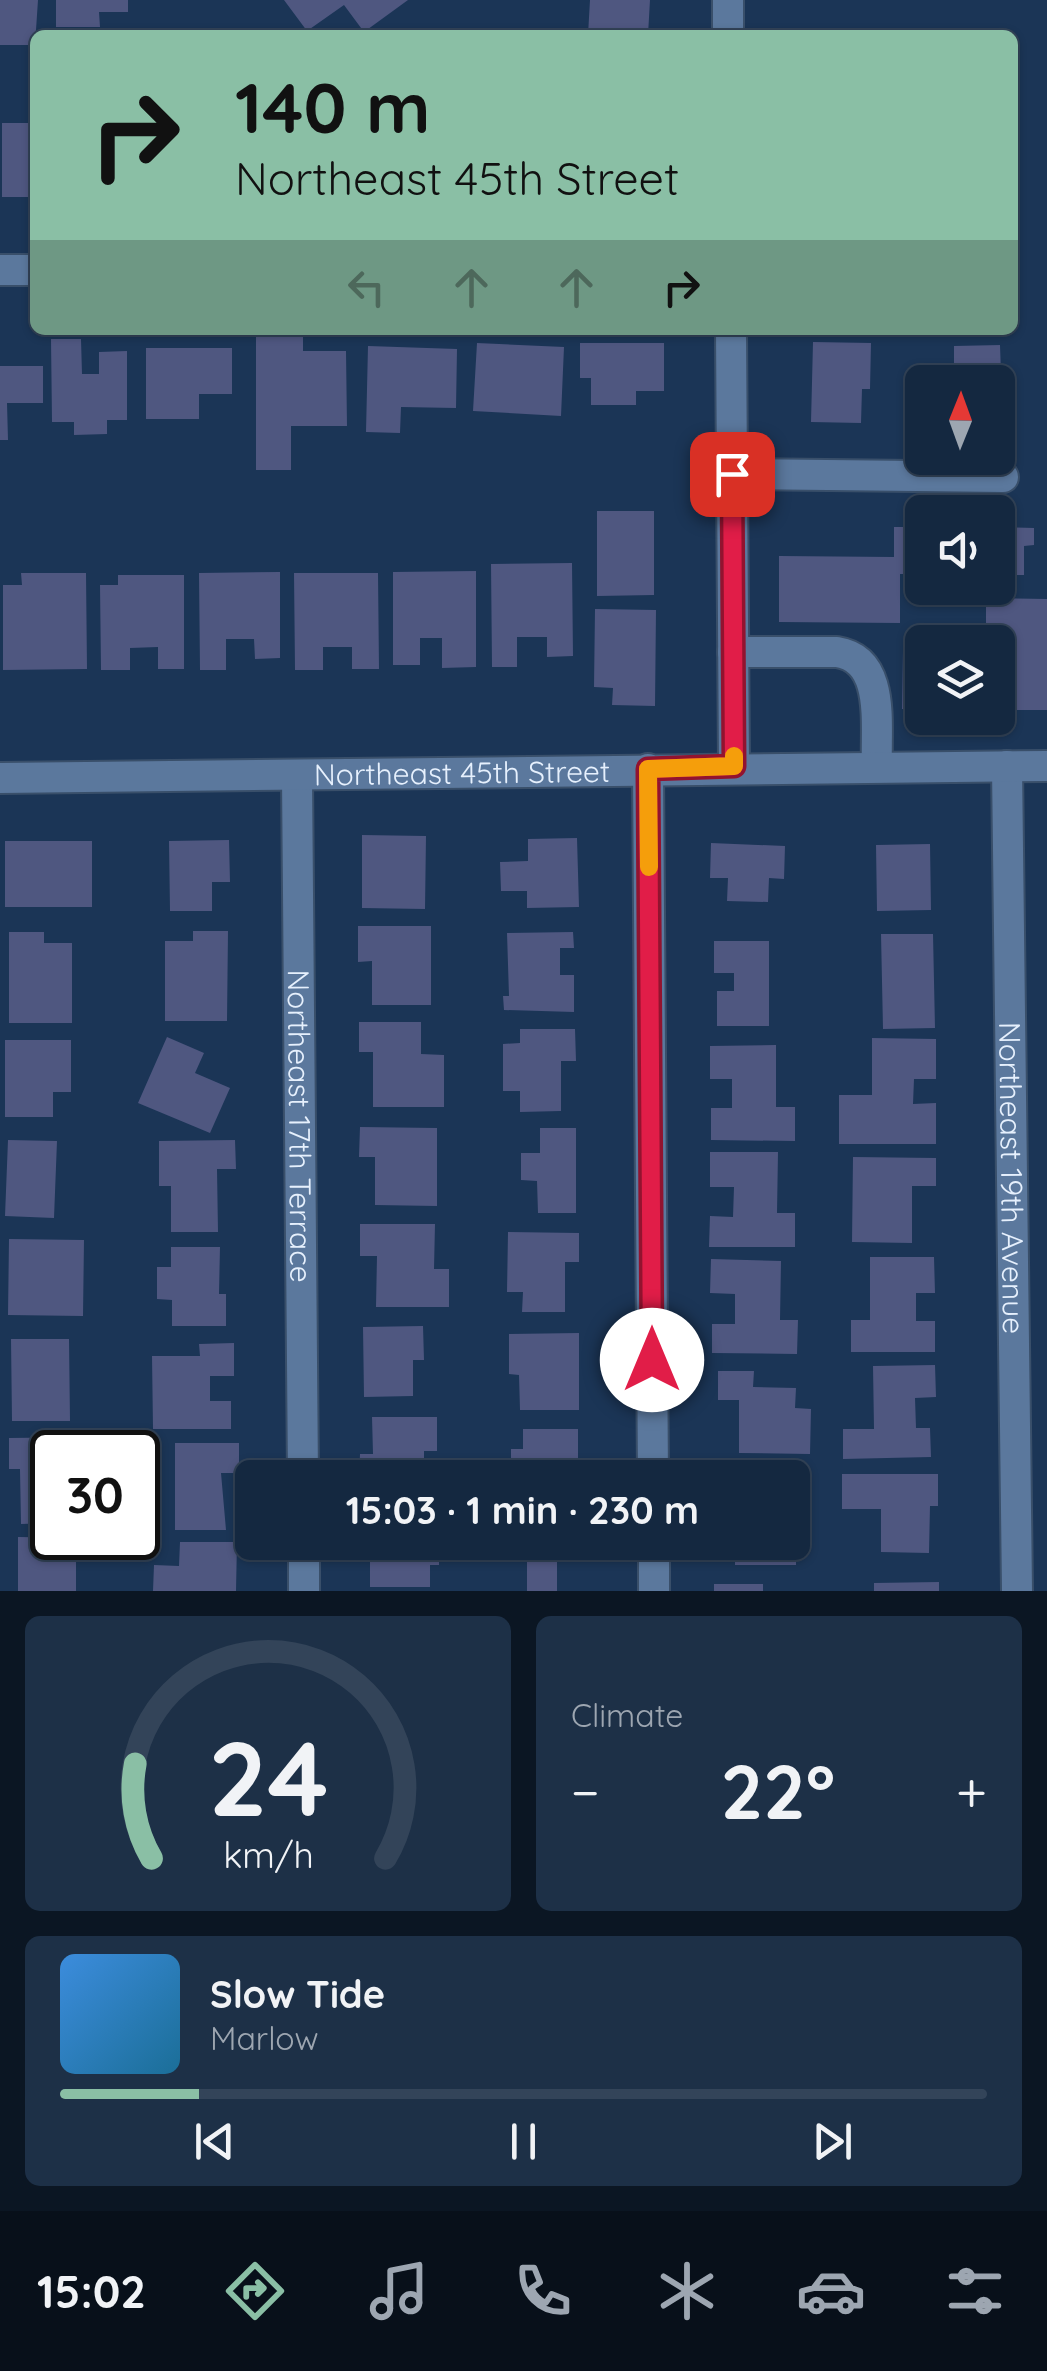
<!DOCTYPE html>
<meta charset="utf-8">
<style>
body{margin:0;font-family:Quicksand,sans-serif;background:#1d3047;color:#f1f3f6;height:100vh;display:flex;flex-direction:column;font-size:38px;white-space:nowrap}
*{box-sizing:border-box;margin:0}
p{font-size:32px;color:#9da6b1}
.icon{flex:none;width:55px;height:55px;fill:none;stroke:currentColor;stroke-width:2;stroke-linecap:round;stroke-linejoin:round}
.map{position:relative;height:1591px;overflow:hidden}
.drawer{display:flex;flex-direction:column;gap:25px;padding:25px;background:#0b1623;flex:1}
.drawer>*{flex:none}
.guide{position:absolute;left:30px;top:30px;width:988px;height:305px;border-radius:15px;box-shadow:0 2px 8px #0004,0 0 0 2px #334459;background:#8abfa5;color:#111;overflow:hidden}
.needle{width:65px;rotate:1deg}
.tools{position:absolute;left:905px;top:365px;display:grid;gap:20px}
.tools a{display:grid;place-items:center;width:110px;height:110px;border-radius:15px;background:#142840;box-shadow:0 2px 8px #0004,0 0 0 2px #334459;font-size:50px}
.speed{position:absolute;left:30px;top:1430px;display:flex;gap:20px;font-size:50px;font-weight:700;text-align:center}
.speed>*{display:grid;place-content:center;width:130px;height:130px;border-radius:50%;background:#142840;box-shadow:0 2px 8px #0004,0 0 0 2px #334459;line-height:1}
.speed .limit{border:5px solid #111;border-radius:15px;background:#fff;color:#111}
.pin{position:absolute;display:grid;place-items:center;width:85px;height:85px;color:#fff;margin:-42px;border-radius:20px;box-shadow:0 5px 15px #0006}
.me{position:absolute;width:110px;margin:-55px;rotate:0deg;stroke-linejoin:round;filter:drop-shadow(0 0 8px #0008)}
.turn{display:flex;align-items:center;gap:35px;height:210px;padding:0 40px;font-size:45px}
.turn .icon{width:130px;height:130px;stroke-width:2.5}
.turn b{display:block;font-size:70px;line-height:85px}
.lanes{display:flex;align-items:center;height:95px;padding:0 40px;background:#0003;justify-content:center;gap:50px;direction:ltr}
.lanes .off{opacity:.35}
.big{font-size:75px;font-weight:800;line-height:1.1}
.drawer .widget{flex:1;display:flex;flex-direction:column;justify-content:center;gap:15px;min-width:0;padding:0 35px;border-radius:15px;background:#1d3047}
.drawer .dial{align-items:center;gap:0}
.dial svg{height:260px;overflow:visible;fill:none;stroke:#334459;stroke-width:7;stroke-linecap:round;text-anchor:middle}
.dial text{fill:#f1f3f6;stroke:none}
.song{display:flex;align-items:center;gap:30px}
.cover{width:120px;height:120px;border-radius:15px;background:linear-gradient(135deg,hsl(210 70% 55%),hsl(200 70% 35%))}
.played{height:10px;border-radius:5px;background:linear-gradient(90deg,#8abfa5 15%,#334459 15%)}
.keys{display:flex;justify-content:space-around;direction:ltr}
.heat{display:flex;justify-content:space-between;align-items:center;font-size:55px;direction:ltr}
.drawer .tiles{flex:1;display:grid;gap:25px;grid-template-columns:1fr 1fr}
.widget:last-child{grid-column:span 2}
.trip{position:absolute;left:235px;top:1460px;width:575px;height:100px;border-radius:15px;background:#142840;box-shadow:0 2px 8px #0004,0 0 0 2px #334459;font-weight:800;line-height:100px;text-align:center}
.tabs{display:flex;height:160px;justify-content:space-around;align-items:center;background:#08101a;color:#9da6b1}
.tabs .icon{width:70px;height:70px}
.tabs .active{color:#8abfa5}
.tabs b{font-size:45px;color:#f1f3f6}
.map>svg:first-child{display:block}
.building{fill:#4f5780}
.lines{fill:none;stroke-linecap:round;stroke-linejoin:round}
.minor-casing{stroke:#394f6a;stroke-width:34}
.minor{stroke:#5b789d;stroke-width:30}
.route-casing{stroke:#92132f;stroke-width:25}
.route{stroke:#e11d48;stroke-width:18}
.slow{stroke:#f59e0b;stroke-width:18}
.labels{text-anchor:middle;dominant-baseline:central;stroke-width:10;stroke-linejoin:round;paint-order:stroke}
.street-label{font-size:30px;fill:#e6f0fd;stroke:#111d2c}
</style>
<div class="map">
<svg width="1047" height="1591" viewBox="0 0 1047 1591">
<rect width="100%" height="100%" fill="#1b3556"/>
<path class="building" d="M0,0H38L35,45H0Z
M56,0H128V12H99L100,27H56Z
M284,0H408L364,32L344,5L307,31Z
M590,0H650L648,35H588Z
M2,123H35V197H2Z
M256,336H303V351H346L347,426H291V470H256Z
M51,339H81L82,374H99V352L127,351V420H107V434L74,435V422H52Z
M813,342L871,343L870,389H862L861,423L811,422Z
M477,343L564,347L561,416L473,411Z
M580,343H664V391H636V405H591V378H580Z
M1000,345L1001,373L995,372V382H954V346Z
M368,346L457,349L456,408L401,407L400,433L366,432Z
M146,348H232V394H199V419H146Z
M0,366H43V403H7L8,440H0Z
M597,511H654V595L597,596Z
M894,527H922V574H900V623L779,622V556L894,557Z
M998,527L1034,528V545L1024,546V575H998Z
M572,563L573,656L547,657V637H517V667H492L491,564Z
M476,571V667L442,668V638H420V665H393V572Z
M280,572V658L255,659L254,639H226V670H200L199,573Z
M21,573H86L87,669L3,670V585H22Z
M294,573H378L379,669H352V647H323V670H295Z
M118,575H184V669H158V647L130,648V670H101L100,585H118Z
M986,598L1047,599V710H998V642H986Z
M595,609L656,610L655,706L612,705L613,688L594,687Z
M903,650H922V709H902Z
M362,835L426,836L425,909L362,908Z
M577,838L579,907L527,908V891H501L500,862L528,861V839Z
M229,840L230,882H212V911H170L169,841Z
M5,841H92V907H5Z
M711,843L785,846L784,879L769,878L768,902L727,901L728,878H710Z
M930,844L931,910L877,911L876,845Z
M358,926H431V1005H372V961L358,962Z
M193,931H228L227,1021H165V941H193Z
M9,932H44V943H72V1023H9Z
M573,932L574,948H560V975H574V1012L504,1010L503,996H509L507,933Z
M881,934H933L935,1028L883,1029Z
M714,941H769V1026H717V991H734V973H714Z
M359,1022H421V1054L444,1055V1107H373V1052H359Z
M520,1029H575L576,1061H561V1111L520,1112V1091H503V1044L520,1043Z
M167,1037L204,1053L195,1073L230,1088L210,1133L138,1103Z
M872,1038L936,1039V1079H914L913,1104L936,1103V1144H839V1095H872Z
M5,1040H71V1092H53V1117H5Z
M776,1045V1107H795V1141L711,1140V1108H732V1079H710V1046Z
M360,1127L437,1128V1206L375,1205V1157H359Z
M540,1128H576V1213H538L537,1181L521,1180V1153H540Z
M8,1140L57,1141L54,1218L5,1216Z
M235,1140L236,1169H217L218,1232H171V1186H159V1141Z
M710,1152H778L777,1213H795V1247H709L710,1216L733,1217L734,1187H710Z
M853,1157L936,1158V1186H912V1243L852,1242Z
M360,1224H435L434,1269H449V1307H376L377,1256H360Z
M508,1232L579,1233V1262H565V1312H522L523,1292H507Z
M9,1239L84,1240L83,1316L8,1315Z
M171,1247H220L219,1294H226V1326H172V1300L157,1299V1267H171Z
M870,1257H934L935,1293H916V1321H935V1352H851V1320H870Z
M711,1259L781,1261L780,1320H798L797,1354L712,1353V1324H735V1294L710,1293Z
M423,1326L424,1360H413V1396L364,1397L363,1327Z
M579,1333V1410H520L519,1375L509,1374V1334Z
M11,1339H69L70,1421H12Z
M234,1343V1376H210V1401H231V1429H153L152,1356H200L199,1344Z
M935,1365L936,1397L915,1398L916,1428H930L931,1457L843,1459V1429H874L873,1366Z
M718,1371H754L753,1387L796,1388L795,1408L811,1409L810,1454L739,1453V1400H718Z
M372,1417H437V1451H424V1478H359L360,1454H373Z
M523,1429H578V1478H511V1449H523Z
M90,1437V1452H52V1523L21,1524L20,1469H9V1438Z
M175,1443H239V1473H221L226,1530H175Z
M712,1473H796V1565H735V1542H792V1478H712Z
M842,1474H938V1506H930L929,1553L881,1552V1509H842Z
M18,1537L88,1538V1556H76V1591H18Z
M180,1542H237L236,1591H153L154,1565L179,1566Z
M384,1542H439V1565H430V1587H370V1560H384Z
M499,1542H584V1562H557V1591H527V1562H499Z
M939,1582V1591H874V1583Z
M714,1584H763V1591H714Z"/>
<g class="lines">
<defs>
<g id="minor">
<path d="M728,0V35"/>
<path d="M0,270H35"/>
<path d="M731,330L734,766"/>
<path d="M732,474L1003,477"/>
<path d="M733,652H837C887,660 875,726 877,766"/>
<path id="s1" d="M1007,766L1017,1591"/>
<path d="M648,769L653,1478"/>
<path id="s2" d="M297,776L303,1478"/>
<path id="s3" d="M0,778L1047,766"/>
<path d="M304,1542V1591"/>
<path d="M654,1542V1591"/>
</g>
</defs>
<use href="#minor" class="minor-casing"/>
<use href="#minor" class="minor"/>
</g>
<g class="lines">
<defs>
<path id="route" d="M652,1360L648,769L734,766L732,474"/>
</defs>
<use href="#route" class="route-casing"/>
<use href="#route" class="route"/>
<path class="slow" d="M649,867L648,769L734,766V756"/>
</g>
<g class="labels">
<g class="street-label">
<text stroke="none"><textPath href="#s3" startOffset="462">Northeast 45th Street</textPath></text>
<text stroke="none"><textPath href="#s2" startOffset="350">Northeast 17th Terrace</textPath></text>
<text stroke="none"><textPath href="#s1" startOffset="412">Northeast 19th Avenue</textPath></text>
</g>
</g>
</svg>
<div class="tools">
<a><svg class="needle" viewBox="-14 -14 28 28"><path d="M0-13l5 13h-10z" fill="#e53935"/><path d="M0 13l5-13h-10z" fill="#9da6b1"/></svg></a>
<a><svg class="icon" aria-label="sound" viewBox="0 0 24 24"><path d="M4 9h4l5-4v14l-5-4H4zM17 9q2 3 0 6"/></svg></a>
<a><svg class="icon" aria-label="layers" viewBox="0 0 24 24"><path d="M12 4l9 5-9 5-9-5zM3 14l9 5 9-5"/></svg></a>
</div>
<div class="speed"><div class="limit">30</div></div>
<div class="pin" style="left:732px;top:474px;background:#d93025"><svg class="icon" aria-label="arrive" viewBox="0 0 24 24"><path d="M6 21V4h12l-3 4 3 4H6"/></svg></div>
<svg class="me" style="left:652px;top:1360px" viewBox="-20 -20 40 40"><circle r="19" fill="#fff"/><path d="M0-13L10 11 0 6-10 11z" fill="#e11d48"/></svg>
<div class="trip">15:03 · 1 min · 230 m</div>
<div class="guide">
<div class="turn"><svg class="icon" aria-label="right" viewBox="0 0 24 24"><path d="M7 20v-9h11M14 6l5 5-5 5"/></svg><div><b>140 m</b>Northeast 45th Street</div></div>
<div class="lanes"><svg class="icon off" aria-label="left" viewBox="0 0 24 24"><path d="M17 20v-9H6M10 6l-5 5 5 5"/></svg><svg class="icon off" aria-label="ahead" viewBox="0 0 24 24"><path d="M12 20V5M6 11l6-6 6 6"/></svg><svg class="icon off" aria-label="ahead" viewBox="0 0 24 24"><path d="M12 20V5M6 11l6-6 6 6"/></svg><svg class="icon" aria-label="right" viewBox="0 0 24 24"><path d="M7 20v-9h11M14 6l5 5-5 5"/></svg></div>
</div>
</div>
<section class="drawer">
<div class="tiles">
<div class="widget dial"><svg viewBox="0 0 100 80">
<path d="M14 69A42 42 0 1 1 86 69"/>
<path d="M14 69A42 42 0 0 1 9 40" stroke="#8abfa5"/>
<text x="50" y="56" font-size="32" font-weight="700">24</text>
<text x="50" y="72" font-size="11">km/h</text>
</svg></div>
<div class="widget"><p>Climate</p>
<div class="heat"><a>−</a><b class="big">22°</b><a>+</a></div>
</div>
<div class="widget">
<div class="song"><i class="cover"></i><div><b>Slow Tide</b><p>Marlow</p></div></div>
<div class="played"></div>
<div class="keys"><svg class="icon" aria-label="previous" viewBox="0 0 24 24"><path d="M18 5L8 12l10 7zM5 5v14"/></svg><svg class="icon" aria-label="pause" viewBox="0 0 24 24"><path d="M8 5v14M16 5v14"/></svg><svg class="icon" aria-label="next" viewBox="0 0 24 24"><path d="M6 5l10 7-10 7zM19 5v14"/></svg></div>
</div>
</div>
</section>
<nav class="tabs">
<b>15:02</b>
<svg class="icon active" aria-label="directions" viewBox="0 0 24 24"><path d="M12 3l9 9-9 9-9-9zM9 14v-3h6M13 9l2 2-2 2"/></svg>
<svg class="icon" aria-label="music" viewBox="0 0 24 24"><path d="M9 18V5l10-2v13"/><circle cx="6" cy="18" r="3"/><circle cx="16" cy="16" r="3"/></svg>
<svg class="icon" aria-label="phone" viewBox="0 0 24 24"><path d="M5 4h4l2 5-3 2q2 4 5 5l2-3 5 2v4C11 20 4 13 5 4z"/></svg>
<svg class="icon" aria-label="climate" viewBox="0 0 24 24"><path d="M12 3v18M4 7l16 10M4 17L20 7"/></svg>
<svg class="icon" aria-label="car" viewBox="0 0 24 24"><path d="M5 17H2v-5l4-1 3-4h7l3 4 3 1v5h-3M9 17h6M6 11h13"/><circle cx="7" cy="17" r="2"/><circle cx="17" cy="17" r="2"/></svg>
<svg class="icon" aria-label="filters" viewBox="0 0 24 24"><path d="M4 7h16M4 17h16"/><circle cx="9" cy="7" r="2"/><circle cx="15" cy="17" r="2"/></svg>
</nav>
